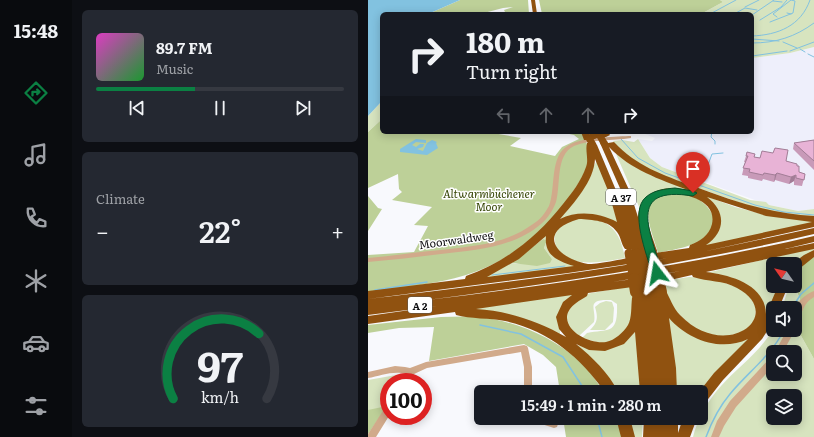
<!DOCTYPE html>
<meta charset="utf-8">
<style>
body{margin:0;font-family:Literata,serif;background:#242831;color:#f1f3f6;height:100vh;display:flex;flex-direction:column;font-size:15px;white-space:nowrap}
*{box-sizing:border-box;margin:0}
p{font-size:13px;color:#9ea1a6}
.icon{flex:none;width:22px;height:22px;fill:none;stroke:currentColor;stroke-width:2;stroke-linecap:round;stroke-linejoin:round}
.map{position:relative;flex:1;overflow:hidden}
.details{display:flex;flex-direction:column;gap:10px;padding:10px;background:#0d0f14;width:296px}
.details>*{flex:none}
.banner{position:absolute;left:12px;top:12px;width:374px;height:122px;border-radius:6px;box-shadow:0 2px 10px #0003;background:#171b24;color:#f1f3f6;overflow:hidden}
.needle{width:26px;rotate:304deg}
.controls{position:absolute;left:398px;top:257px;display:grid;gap:8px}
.controls a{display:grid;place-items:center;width:36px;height:36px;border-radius:6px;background:#171b24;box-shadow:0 2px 10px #0003;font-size:20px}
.speed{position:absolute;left:12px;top:373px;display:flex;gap:8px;font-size:20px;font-weight:700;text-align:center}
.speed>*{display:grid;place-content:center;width:52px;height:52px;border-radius:50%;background:#171b24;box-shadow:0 2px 10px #0003;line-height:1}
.speed .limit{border:6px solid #d22;background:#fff;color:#111}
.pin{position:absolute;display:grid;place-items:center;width:34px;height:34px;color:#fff;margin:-41px -17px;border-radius:50% 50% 50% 0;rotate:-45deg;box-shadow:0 0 4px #0007}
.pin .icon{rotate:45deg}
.me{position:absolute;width:44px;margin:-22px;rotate:346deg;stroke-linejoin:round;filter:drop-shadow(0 0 3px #0008)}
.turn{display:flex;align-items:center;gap:14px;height:84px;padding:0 20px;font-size:18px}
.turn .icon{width:52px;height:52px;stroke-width:2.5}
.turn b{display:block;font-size:28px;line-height:34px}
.lanes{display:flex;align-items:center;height:38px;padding:0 20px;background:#0003;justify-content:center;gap:20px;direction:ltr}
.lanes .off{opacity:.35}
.big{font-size:30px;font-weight:600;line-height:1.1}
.details .widget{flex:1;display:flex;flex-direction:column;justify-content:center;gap:6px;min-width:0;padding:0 14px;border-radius:6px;background:#242831}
.details .dial{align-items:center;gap:0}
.dial svg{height:104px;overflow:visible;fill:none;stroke:#363941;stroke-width:7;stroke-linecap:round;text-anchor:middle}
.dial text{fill:#f1f3f6;stroke:none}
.song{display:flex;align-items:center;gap:12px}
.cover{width:48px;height:48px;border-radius:6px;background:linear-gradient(135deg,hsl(310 70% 55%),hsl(130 70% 35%))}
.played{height:4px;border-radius:2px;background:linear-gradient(90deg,#0b8043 40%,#363941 40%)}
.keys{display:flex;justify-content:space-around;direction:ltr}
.heat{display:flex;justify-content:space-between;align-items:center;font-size:22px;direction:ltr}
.trip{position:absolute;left:106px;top:385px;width:234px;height:40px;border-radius:6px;background:#171b24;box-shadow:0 2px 10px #0003;font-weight:600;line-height:40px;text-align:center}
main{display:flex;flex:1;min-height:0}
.menu{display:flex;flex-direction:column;width:72px;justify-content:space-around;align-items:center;background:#090b0e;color:#9ea1a6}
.menu .icon{width:28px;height:28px}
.menu .on{color:#0b8043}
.menu b{font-size:18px;color:#f1f3f6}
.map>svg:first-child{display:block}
.built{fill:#eeeffb}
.green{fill:#d7e4bf;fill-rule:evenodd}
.forest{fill:#bdd098}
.water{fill:#82c2e0}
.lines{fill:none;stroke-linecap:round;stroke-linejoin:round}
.stream-far1{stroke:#82c2e0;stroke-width:1}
.stream{stroke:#82c2e0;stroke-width:1.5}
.minor{fill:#d1aa8b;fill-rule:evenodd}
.highway{fill:#905210;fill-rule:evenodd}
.highway-bridge-far2{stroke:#905210;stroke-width:7}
.highway-bridge-far1{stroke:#905210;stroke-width:9}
.highway-bridge{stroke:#905210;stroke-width:12}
.wall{fill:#c89ab8}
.shaded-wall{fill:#a27d96}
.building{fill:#e8b3d6;stroke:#a27d96}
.route{fill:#0b8043;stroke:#07532c}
.labels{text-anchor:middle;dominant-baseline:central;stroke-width:3;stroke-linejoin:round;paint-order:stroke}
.shield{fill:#fff;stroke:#565657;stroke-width:1}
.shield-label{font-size:10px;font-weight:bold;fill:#0d0d0f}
.park-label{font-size:11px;font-style:italic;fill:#364606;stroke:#fff}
.street-label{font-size:11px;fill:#0d0d0f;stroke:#fff}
</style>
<main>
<nav class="menu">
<b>15:48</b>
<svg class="icon on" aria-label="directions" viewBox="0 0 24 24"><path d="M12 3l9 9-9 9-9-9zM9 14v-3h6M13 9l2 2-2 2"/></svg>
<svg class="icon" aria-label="music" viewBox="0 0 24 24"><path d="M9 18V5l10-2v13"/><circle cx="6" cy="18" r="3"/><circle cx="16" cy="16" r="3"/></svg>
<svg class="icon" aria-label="phone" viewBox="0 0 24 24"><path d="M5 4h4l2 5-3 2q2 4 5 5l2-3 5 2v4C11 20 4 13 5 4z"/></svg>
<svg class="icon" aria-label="climate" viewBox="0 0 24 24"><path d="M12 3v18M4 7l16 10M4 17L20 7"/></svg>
<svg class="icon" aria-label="car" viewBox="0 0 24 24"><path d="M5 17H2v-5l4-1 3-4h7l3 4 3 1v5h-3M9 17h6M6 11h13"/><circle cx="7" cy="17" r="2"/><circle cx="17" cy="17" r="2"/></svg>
<svg class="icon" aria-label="filters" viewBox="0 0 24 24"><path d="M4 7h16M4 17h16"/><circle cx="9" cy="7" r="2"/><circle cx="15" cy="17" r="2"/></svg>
</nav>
<section class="details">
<div class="widget">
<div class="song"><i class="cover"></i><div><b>89.7 FM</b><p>Music</p></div></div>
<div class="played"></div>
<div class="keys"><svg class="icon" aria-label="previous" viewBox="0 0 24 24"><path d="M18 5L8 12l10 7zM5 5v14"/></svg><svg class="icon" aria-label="pause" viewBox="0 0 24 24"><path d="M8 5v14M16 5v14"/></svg><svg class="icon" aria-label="next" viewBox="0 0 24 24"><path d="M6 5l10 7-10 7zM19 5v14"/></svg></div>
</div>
<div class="widget"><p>Climate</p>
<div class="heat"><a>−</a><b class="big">22°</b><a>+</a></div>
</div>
<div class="widget dial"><svg viewBox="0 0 100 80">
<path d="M14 69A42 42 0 1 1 86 69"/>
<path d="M14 69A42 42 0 0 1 80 19" stroke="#0b8043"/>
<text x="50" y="56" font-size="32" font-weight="700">97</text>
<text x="50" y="72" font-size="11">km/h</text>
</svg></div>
</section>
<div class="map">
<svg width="446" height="437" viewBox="0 0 446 437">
<rect width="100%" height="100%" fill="#f8f9fd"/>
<path class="built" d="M446,47V209L430,211L401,205L294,167L282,158L270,139L284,141L287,138L272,132H384V58L422,53Z"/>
<path class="green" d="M352,0H446V47L422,53L384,58V14H333L355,2Z
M14,101V119L0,132V116Z
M270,139L282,158L294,167L382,200L398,202L401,205L430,211L446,209V217L404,214L285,172L252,151L245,141L254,140L266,142Z
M248,154L283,175L367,207L398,215L442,220L446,223L334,247L338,243L346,205L300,189L272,209Z
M229,161L248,209L252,225L232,216L194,221L181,248L215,267L102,281L144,263L148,264L184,259L176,248L179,240L175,239Z
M211,218C241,218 252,230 257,258C239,261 219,266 201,259C190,254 182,241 190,229C194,222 204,220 211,218Z
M446,248V250L426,264H405V286H412L396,323L333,392H306L299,313L338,340L389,330L387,295L338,273Z
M321,277L343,278L377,290L388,306L387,323L365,338L331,333L302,306L295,281Z
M263,286C269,307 266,314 258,334L236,344L214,338L219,333C241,329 250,335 249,304L243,300C216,299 229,309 226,322L211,336L199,330L198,310L218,294Z
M421,286H426L432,299L427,313V308H414Z
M212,293L205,297L192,328V334L93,309Z
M238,301L244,302L246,308L245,322L237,330H222C230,322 230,317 227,307L232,303Z
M427,325L446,359V437H325C329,420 340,400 353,386C370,367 392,352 405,329L427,330ZM405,352H427V374H405ZM405,396H427V418H405Z
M269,327L274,392H248L209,345L217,347L261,338L267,332Z
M34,374L38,378L35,382H21V403L0,434V380Z
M259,418H275L274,437H265Z"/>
<path class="forest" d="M92,0H160L161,14H138L136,10L145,7L135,8L112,14H60Z
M171,0H352L355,2L333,14H174Z
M14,119V132H119L153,138L142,146L187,156L194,147L211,139L206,135L192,132H215C226,161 219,171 202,196C177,232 141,262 98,275C68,284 32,288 0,293V255L46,252L60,226L46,225L64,207L24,200L34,192L31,189L30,174L0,188V132Z
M302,193C308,193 313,193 318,194C334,198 354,215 341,232C331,247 306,249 290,253C284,230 266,198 302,193Z
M0,196L10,208L14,209L0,231Z
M175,239L179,240L176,248L184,259L182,263L169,266L144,263Z
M446,256V359L427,325V313L432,299C422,276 424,270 446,256Z
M73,317C84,317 96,316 107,317C143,319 184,336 211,361C221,369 228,381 236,392H192L188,367L175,355L156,344L61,361L66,327L31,328L0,333V325Z
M19,406L0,434V410Z
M195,418H248L254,437H198Z"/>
<path class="water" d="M0,0H92L60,14H14V101L0,116Z
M48,139L58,140V143L48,142L44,145L48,147L52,144H56L55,147L49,149L55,151L59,143L64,140L69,142L68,143L70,148L59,155L32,152V149Z"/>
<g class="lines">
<path class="stream-far1" d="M405,1L414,2
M377,7L391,0
M419,13L423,14
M342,14L368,0
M366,14L377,8L389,10
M384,15L406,0
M392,20L413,7L419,0
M402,22L425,13L427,1L423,0L405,14L409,17
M384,36C410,35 433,26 442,0
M384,39L411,41
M415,42L429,48
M384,43C408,43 427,37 446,23
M432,49L437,52
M422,51L446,42
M440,54L446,57
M384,56L419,51
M344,132L343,137L347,141V144
M253,139L270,158L297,173L387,205L416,212L446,215
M334,181L344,154L355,153
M124,275L197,266"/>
<path class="stream" d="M7,290L59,282
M424,308L433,294L446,283
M112,325L153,334L195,357L218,392
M229,418L234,437
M338,437C344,421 351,407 362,394C380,372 403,356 416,330"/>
<path class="minor" d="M261,136H263V138C244,141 223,139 206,146C187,155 193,185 188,202C185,210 180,218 173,224C145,248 107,250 73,254C48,257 24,260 0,262V258C24,256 48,252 73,250C105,246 138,244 165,224C172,220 177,213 181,206C188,188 181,155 201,145C216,137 244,137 261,136Z
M446,291V297C435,303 434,313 430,323L427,324C427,320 426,314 427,310C429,301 438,294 446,291Z
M419,330H427L415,352H407Z
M156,345L159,346L160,348L164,367V392H156V367L153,352L59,368L46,374L47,376L44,382H35L39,376L38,374C26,370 12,376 0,378V372L27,366L37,367L42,368L58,362Z
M405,357V366L368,407L356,426L351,437H343L349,421L362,401L402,358Z
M21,405V416L8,437H0V434L18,406Z
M163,418H180L189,421L190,424L189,427L186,428L164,421Z"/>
<path class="highway" d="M163,0H167L169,14H165Z
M213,132H228L231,137L227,139H224L221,133L223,138L222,140H216Z
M232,132H240L242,135L238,137H235Z
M233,141H239L240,143L246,142C268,166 295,175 325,186C365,201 403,214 446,216V227L334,252L446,228V234C318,264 189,283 59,300C189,284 318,266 446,236V242L417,249L446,243V249L338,272C362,275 397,284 398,314L410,286H420L411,308H405V322L394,339L355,380L337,403L333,405V392H331L346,373L380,339C353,352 320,340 301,318L308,368L309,392H272L267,332L256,344L237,351L221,350L208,344C224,357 241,373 250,392H237C212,357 180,330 137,321C122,318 102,319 88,315L87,312L0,324V316L70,306L0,315V299C101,287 201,275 301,258L200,273L0,299V291L97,279L98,276C138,262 169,237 195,204C204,193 213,181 218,167C221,160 217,151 219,143H225L229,145L250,195H255L232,143ZM241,147C263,170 291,179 320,190C297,185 272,190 270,217L262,192ZM227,159L241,193L249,222C232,213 210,210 192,219C206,203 226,181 227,159ZM299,193C317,193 349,200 344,224C341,236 332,241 322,245L321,248L287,253L289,251C282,228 267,203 299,193ZM339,197L398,216L444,222L338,245C358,232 358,211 339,197ZM211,219C224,220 241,220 249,232C253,237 253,244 257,249H263L266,255L269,256C260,258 227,265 220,264C187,258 168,231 211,219ZM178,236C176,255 189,261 206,266L119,277L151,259ZM313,271L285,276L281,277L280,280L281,283L285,284L324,275L325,277C340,282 355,280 369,288C419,315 358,363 312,315C305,308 302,298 297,289L293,288L289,290L285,288L280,291L276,288L272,289L271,295H265L264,298C263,306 264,318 260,325C255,333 247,340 238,342C224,344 200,334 199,318C199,307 211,301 219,296L220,293L272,286L276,285L277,282L276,279L272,278L244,282ZM204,295L195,302L188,317L191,329L198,337C170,321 140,311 108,309Z
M446,250V257L431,269L427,270V264H424L436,255Z
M248,418H262L267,437H253Z
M276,418H310V433L315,418H329L322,437H275Z"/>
<path class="highway-bridge-far2" d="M232,136L236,143
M221,138L225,145"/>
<path class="highway-bridge-far1" d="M284,251L290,280
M277,252L283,280
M261,253L266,280
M269,253L274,280"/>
<path class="highway-bridge" d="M266,279L268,292
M274,279L276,292
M282,279L285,292
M290,279L293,292"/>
</g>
<path class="wall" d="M446,140V170L425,149L426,143Z
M387,154L386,157L392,158L418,161L429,166L431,172L437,174L434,186L426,185V181L421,184L407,180L406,182L395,179L394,181L380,178V176L374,175L377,162H376L378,156Z"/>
<path class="shaded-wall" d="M409,173L407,180L406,182L407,175Z
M428,175L426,181L421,184L423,177Z"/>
<path class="building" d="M446,140V161L426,143Z
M407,148L420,150L418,161L429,164V166H431V172L437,174L436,180L428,178V175L423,177L409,173L407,175L396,173L395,175L381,172L382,169L375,168L380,156H378L379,152L387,154L386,157L392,158L394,151L405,153Z"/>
<path class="route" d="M307,188L325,191L329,193L325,196C257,185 283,233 294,273L293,276H286L284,273C279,255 261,211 278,197C286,190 297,189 307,188Z"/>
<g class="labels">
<g class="shield">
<rect x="238" y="189" width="30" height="16" rx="3"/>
<rect x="40" y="297" width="24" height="16" rx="3"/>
</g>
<g class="shield-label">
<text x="253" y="197">A 37</text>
<text x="52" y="305">A 2</text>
</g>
<g class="park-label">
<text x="121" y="193">Altwarmbüchener<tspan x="121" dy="13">Moor</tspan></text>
</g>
<g class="street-label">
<text transform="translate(88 239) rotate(-8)">Moorwaldweg</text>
</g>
</g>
</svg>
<div class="controls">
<a><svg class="needle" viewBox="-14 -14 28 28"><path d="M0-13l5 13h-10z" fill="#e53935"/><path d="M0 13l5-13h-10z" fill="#9ea1a6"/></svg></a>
<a><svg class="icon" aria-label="sound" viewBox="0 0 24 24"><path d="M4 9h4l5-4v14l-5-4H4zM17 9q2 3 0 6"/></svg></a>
<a><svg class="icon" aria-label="search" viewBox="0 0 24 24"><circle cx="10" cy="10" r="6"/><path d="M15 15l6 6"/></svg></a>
<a><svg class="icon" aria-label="layers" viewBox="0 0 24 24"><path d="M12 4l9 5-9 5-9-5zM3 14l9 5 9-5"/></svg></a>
</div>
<div class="speed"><div class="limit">100</div></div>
<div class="pin" style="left:325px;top:193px;background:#d93025"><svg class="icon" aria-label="arrive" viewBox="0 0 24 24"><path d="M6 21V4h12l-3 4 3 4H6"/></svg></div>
<svg class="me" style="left:289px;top:273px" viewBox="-20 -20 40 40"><path d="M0-17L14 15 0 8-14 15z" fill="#0b8043" stroke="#fff" stroke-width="4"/></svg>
<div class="trip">15:49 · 1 min · 280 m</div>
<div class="banner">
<div class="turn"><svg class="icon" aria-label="right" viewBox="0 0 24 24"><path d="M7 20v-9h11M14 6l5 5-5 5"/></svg><div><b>180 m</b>Turn right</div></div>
<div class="lanes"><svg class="icon off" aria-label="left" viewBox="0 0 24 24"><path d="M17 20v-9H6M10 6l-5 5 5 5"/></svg><svg class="icon off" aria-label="ahead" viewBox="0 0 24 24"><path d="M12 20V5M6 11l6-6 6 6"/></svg><svg class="icon off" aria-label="ahead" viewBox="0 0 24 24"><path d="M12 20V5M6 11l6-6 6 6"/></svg><svg class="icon" aria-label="right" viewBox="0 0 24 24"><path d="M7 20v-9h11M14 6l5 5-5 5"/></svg></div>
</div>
</div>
</main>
